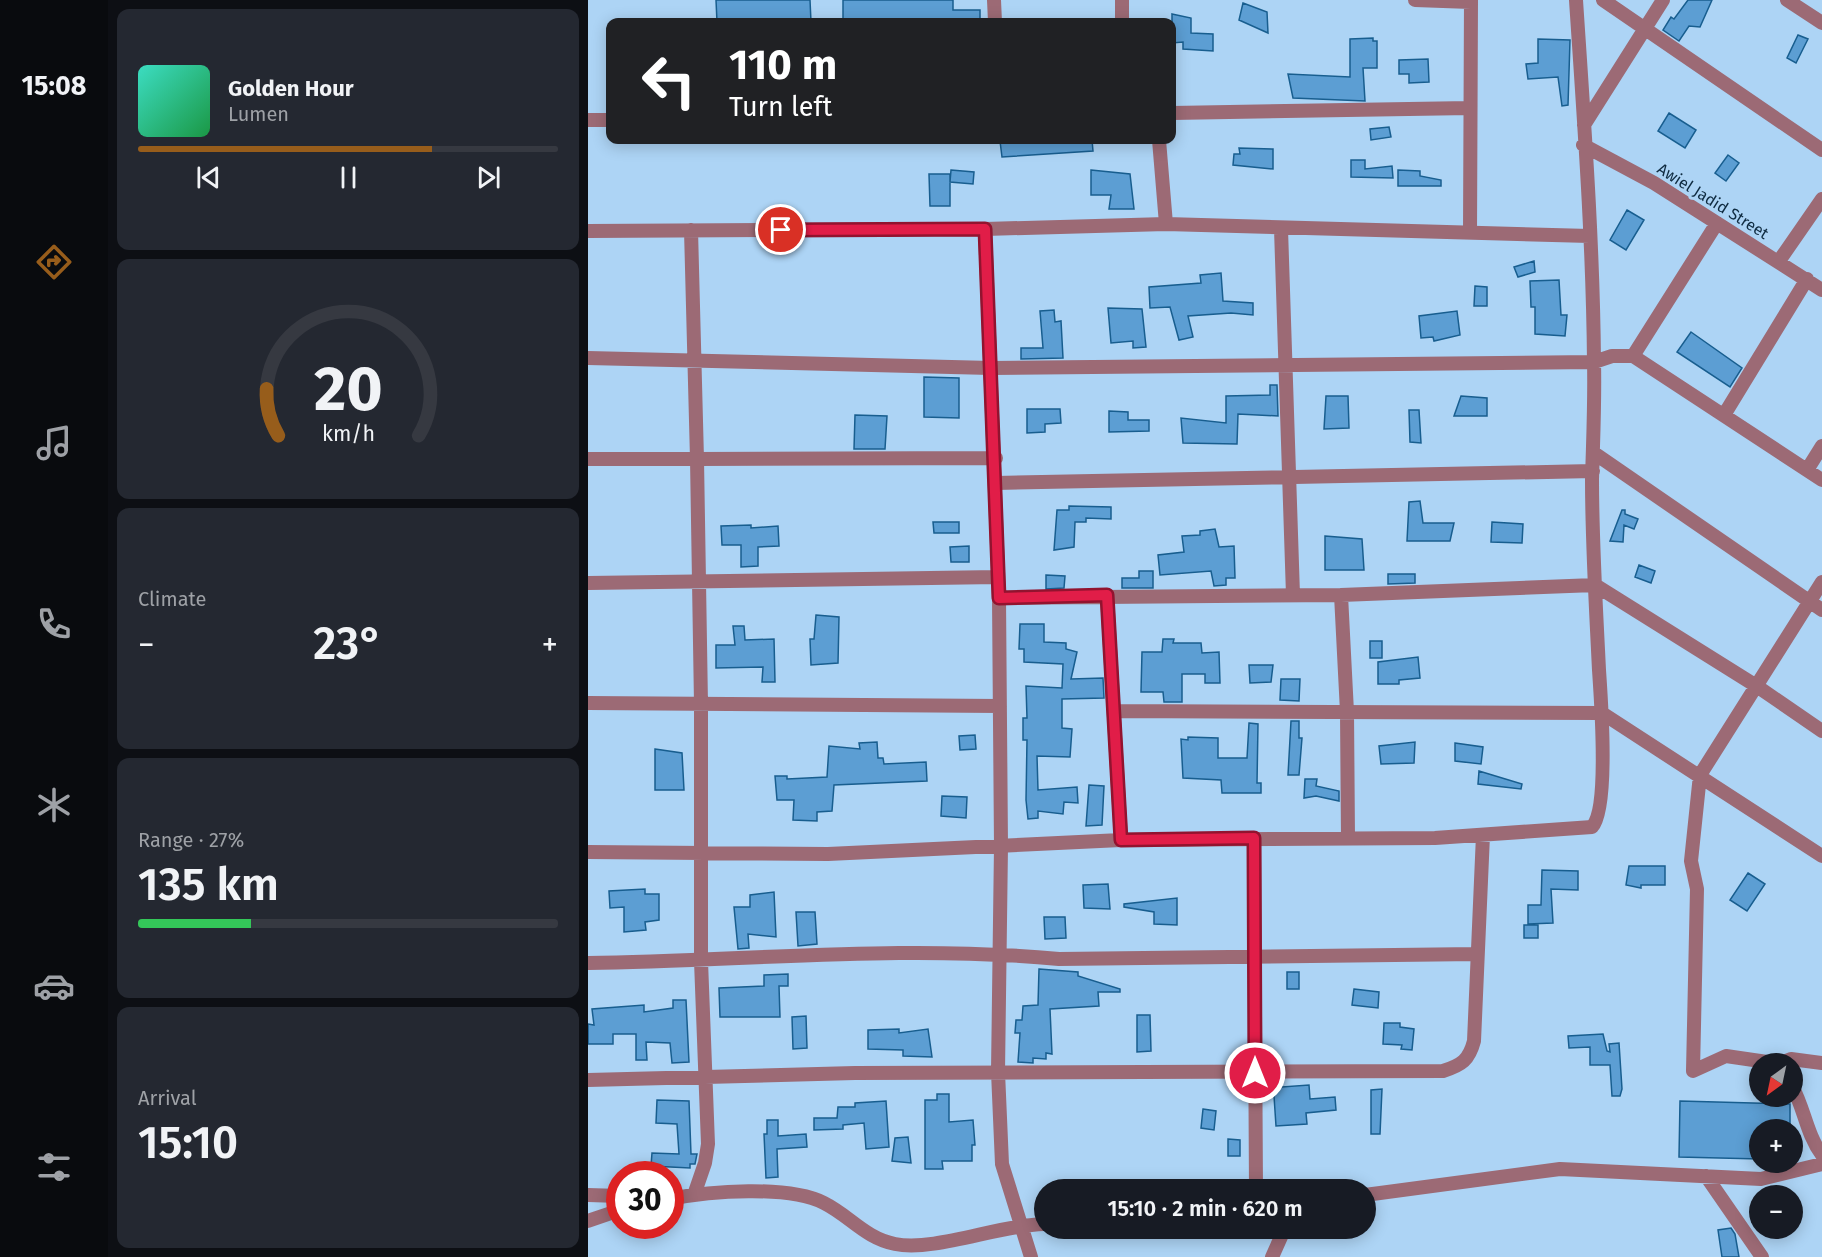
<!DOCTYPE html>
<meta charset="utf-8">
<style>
body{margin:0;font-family:"Fira Sans",sans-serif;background:#242831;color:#f1f3f6;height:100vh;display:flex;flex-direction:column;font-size:22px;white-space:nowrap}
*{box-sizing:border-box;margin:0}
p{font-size:20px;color:#9ea1a6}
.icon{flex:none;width:33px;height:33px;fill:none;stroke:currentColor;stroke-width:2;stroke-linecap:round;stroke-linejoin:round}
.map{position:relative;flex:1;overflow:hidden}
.drawer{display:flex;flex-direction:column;gap:9px;padding:9px;background:#0d0f14;width:480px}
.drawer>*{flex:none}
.guide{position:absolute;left:18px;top:18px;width:570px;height:126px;border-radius:12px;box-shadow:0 3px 15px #0003;background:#202124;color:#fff;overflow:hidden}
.needle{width:39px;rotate:213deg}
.tools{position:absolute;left:1161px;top:1053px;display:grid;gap:12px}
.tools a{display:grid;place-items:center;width:54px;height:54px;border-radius:50%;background:#171b24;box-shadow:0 3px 15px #0003;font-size:30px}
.speed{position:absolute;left:18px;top:1161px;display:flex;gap:12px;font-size:30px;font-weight:700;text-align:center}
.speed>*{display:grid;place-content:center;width:78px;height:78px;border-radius:50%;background:#171b24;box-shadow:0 3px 15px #0003;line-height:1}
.speed .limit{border:9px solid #d22;background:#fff;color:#111}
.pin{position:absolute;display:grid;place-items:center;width:51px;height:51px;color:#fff;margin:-26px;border:3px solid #fff;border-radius:50%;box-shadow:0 2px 6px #0007}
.me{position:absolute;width:66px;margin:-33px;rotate:0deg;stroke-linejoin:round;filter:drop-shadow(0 0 4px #0008)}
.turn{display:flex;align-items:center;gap:21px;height:126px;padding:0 24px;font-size:27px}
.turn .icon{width:78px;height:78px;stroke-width:2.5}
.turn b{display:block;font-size:42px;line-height:51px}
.big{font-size:45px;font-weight:600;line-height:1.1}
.drawer .tile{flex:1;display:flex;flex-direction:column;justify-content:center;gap:9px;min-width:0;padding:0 21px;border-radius:12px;background:#242831}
.drawer .dial{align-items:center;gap:0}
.dial svg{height:156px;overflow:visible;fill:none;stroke:#363941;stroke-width:7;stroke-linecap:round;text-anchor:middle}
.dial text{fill:#f1f3f6;stroke:none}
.song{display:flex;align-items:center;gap:18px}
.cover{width:72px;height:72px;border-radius:9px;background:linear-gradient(135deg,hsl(170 70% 55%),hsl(140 70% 35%))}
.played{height:6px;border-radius:3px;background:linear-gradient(90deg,#975d1b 70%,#363941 70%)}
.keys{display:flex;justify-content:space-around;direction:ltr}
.heat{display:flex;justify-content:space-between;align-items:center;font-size:33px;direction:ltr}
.charge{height:9px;border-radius:4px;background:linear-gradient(90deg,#34c759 27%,#363941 0)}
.trip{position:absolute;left:446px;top:1179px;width:342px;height:60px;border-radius:30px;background:#171b24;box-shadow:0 3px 15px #0003;font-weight:600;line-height:60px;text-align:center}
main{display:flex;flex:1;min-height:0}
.tabs{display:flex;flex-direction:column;width:108px;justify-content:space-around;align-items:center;background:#090b0e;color:#9ea1a6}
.tabs .icon{width:42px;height:42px}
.tabs .on{color:#975d1b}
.tabs b{font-size:27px;color:#f1f3f6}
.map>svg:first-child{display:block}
.building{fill:#5c9ed3;stroke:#185e8f;stroke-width:1.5}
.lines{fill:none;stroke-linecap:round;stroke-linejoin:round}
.minor{stroke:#9c6a75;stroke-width:14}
.route-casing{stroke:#92132f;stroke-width:15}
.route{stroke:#e11d48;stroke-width:10}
.labels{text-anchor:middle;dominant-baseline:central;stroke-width:6;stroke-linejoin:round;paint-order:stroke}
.street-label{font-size:16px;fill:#0f2b40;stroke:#add4f5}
</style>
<main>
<nav class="tabs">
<b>15:08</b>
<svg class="icon on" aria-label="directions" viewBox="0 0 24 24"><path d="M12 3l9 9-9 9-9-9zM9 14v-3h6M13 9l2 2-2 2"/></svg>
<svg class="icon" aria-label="music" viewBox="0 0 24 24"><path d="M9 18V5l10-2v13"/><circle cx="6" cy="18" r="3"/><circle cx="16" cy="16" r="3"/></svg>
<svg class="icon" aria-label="phone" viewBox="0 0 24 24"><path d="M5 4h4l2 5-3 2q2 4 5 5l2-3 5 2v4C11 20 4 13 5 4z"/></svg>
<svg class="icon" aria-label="climate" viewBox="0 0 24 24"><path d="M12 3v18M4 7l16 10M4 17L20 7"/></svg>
<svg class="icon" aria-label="car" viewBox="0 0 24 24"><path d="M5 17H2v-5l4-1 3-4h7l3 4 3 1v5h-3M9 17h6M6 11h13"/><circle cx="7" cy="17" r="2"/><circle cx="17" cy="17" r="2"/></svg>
<svg class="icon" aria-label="filters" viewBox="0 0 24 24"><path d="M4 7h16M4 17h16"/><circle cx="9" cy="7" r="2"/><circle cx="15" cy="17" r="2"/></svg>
</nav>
<section class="drawer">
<div class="tile">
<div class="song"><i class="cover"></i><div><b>Golden Hour</b><p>Lumen</p></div></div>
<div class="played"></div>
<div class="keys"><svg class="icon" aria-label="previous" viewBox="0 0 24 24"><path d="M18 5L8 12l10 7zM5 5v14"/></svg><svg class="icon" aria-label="pause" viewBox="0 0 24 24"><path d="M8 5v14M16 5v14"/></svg><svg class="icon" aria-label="next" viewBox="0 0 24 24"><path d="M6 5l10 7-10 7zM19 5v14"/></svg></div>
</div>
<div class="tile dial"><svg viewBox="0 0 100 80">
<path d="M14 69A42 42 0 1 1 86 69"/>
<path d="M14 69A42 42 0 0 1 8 45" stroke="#975d1b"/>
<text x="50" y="56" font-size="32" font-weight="700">20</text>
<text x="50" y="72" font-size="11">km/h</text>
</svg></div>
<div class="tile"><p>Climate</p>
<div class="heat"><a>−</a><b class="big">23°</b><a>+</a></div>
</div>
<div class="tile"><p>Range · 27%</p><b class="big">135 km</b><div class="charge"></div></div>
<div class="tile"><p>Arrival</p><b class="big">15:10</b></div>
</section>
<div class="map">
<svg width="1234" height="1257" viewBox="0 0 1234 1257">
<rect width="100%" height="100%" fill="#add4f5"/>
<path class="building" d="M128,0H222L223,22H129Z
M255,0H365V10H392V22H255Z
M1100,0H1124L1112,27L1101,26L1091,41L1075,30L1083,17L1086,19Z
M655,3L679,12L680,33L651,20Z
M584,14L603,18V33L625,34V51L595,49V42L584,43Z
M1210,35L1220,39L1208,63L1199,58Z
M785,38V41H789V68H775L777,101L705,98L700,74L762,77V39Z
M950,39L982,40L980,105L974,106L970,77L940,79L938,64L950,63Z
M840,59L841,82L821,83V74H811V60Z
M1081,113L1108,130L1097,148L1070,131Z
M801,127L803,137L783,140L782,129Z
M438,140H504L505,151L414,157L412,141Z
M651,148L685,149V169L645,165L646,154H652Z
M1140,155L1151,163L1138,181L1127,173Z
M763,160H777V169L804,166L805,178L763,177Z
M363,170L386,172L385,184L362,182Z
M503,170L542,174L546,209H521L523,195H503Z
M810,170L832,171V176L853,180V186H810Z
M341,174H362V206H342Z
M1039,210L1056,220L1038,250L1022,240Z
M946,261L947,272L930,277L926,267Z
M633,273L635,301L665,303V315L643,313L600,316L605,337L591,340L582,307L562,308L561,287L613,283L612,275Z
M971,280L973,315H979L977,336L947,334V307H943L942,281Z
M887,286L899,287V306H886Z
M520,308L554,309L558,347L545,348V341L523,343Z
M466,310L467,322L473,321L475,358L433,359V348H455L452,311Z
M869,311L872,335L846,341L845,337L833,338L831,316Z
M1103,332L1154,368L1142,387L1089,352Z
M336,377L371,378V418L336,417Z
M682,385H689L690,416L650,414L649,444L595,443L593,418L638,423V396L682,395Z
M738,396H760L761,428L736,429Z
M873,396L899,398V416H866Z
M439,409H472L473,423L457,424V432L439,433Z
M821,410H831L833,443L822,442Z
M521,411L540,412V420H561V431L521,432Z
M267,415L299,416L297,449H266Z
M832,501L835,523H866L862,541H819L821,502Z
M481,506L523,507V519L498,518V522H487L486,547L466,550L469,510H481Z
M1034,510H1037V514L1050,519L1046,529L1036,525L1035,542L1022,541Z
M345,522H371V533H346Z
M904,522L935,524L934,543L903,542Z
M163,525V528L190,526L191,546L170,547V566L153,567V545H134L133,526Z
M627,529L631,547L646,546L647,578H638V585L626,586L623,571L572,575L570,555L596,552L594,536L612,535V531Z
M737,536L774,539L776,570H737Z
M381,546V562H363L362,547Z
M1051,565L1067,571L1063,583L1047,577Z
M551,571H565V588H534V578H551Z
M800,574H827V583L800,584Z
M458,575L477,576L476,588L458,589Z
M228,615L251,617L250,663L223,665L222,639H226Z
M432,624H456V642L478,643V649L489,652L483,679L515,678L516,698L474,699V728L484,729L482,757L449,756L450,790L489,787L490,803L476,802L475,814L450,811V818L440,819L438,800L439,740H435V718H439L438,686L474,688L475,664L436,662V649H431Z
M145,626H156L157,640L186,639L187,682H174L175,667L128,668V645H147Z
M575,639H586L585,643H613L614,653L631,652L632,683H617V674H594V702H576L575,692H553L554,652H574Z
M782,641H794V658H782Z
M830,657L832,678L811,680V684H790V662Z
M661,665H685L683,682L662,683Z
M693,679H712L711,701L692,700Z
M703,721H711V738H714L711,775H700Z
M661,723L670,724L669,783H673V793H634L633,780L595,778L593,739L600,740V737L630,738V758H659Z
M387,735L388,749L372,750L371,736Z
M289,742L290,758H295L296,764L338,762L339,781L246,785L244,811L229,812V821L205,820L206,800H189L187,776H199V779L239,777L241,746L272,749L271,743Z
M827,742L826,763L793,764L791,746Z
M867,743L895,747L893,764L867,761Z
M67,749L94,753L96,790H67Z
M891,771L934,784L933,789L890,784Z
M717,779H729L728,786L751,791V801L728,796L716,798Z
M501,785L516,786L514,825L498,826Z
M354,796L379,797L378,818L353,816Z
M1041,866H1077V885H1053V888L1038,885Z
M954,870L990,871V890L963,889L965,923L940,924V905H953Z
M1160,873L1177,884L1159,911L1142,900Z
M520,884L522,909L496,908L495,885Z
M57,889V894H71V920L57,922L58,930L36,932V907L22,908L21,891Z
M186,892L188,937L160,934L161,948L150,949L146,907H162V895Z
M589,898V925L566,924V912L536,907V904Z
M208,912H227L229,944L210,946Z
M456,917H477L478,938L457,939Z
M936,925H950V938H936Z
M451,969L490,972V976L532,989V992H510L511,1006L462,1009L464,1054L458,1053V1059L445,1058V1063L430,1062L432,1033H427L428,1020H434L435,1006L450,1005Z
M699,972H711V989H699Z
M200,974V986H191L192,1017H132L131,988L176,986V975Z
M766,989L791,992L790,1008L764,1005Z
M85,1000H98L101,1062L84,1063L82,1043L58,1042L59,1060H48V1034H25V1044H0V1024L6,1025L4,1009L56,1005V1012L85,1008Z
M549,1015H562L563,1051L549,1052Z
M218,1016L219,1048L205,1049L204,1017Z
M796,1023H812V1027L826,1029L824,1050L813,1049L814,1045L795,1044Z
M311,1029V1033L340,1029L344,1057L315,1056V1050L280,1049V1030Z
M1015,1034L1019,1051L1022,1052L1021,1044L1031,1043L1034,1089L1032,1096H1024L1022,1065H1002V1047L981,1048L980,1036Z
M680,1084H694V1087L721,1085L722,1099L747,1097L748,1110L718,1113L719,1124L688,1126L686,1096H680Z
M794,1089L792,1134H783V1090Z
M349,1094H361V1122L385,1120L387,1145H384V1161H354L355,1169H337V1100H349Z
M69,1100L101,1101L103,1154H109L107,1164H102V1168L63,1166L64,1153L91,1154L89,1124L68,1123Z
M298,1101L301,1147L278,1149L276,1123L255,1125V1129L226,1130V1118H249L250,1107H267V1103Z
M1092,1101L1202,1104V1130H1172V1159L1091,1157Z
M615,1109L628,1111L626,1130L613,1128Z
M179,1120H190V1136L218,1134L219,1147L189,1149L190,1177L178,1178L176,1134H179Z
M320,1137L323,1163L304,1161L307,1138Z
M640,1139L652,1140V1156H640Z
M1143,1228L1147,1234L1151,1257H1134L1130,1230Z"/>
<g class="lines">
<path class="minor" d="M406,0L407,22
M827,0L883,2
M1015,0L1234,150
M1199,0L1234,23
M534,22V0
M584,113L882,108
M0,120H22
M996,125L1075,0
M571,140L578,224
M995,145L1066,183L1234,290
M397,229L411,598L413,846L410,1072L414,1164L443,1257
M693,229L705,595
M103,230L109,459L408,458
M0,231L397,229L578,224L1002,236
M882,233L883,0
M1191,261L1234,199
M1045,356L1129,223
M0,358L403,368L1006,362L1024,356H1045L1234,480
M1136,415L1219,279
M1006,453L1234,610
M0,459H109L113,704V961L120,1144L117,1163L106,1195
M1219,470L1234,446
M408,483L1005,471
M0,583L410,577
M519,595L533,840
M753,595L759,712L760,838
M411,598L753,595L1007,585L1170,687L1234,731
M0,703L412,706
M526,711L1014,713L1234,856
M666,838L668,1190
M0,852L240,854L533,840L847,838L1004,827C1021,809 1013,699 1011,670C1008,607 1004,543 1004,480C1005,441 1007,402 1006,362C1005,241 996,121 988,0
M0,963C157,961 315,944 471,959L889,954
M1193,1063L1203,1059L1234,1063
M1193,1064L1138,1056L1105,1071L1109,889L1103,861L1112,775L1234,582
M0,1080L267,1073L855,1071C874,1065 881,1060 886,1041L895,835
M1204,1086C1217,1110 1218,1133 1234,1155
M1118,1176L1174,1257
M0,1195L32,1196
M777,1195L972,1169L1173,1179L1234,1164
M82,1199C122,1191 200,1185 236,1203C262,1216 277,1238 307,1244C346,1252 411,1225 456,1224
M0,1221L32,1210
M684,1257L697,1228"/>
</g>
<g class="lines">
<defs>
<path id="route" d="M193,230L397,229L411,598L519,595L533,840L666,838L667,1073"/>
</defs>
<use href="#route" class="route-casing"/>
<use href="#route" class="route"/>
</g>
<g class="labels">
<g class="street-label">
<text transform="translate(1125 201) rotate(32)">Awiel Jadid Street</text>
</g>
</g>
</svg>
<div class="tools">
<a><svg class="needle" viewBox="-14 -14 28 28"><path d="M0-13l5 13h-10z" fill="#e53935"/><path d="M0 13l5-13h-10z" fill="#9ea1a6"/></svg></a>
<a>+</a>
<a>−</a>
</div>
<div class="speed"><div class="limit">30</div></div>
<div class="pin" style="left:193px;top:230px;background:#d93025"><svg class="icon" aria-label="arrive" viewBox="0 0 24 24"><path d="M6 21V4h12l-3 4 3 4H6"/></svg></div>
<svg class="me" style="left:667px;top:1073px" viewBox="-20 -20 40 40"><circle r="17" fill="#e11d48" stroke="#fff" stroke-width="3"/><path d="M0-11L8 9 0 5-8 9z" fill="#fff"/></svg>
<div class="trip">15:10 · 2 min · 620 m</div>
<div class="guide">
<div class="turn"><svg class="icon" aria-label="left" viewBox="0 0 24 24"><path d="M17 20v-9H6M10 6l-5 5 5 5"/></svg><div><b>110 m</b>Turn left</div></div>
</div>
</div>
</main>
